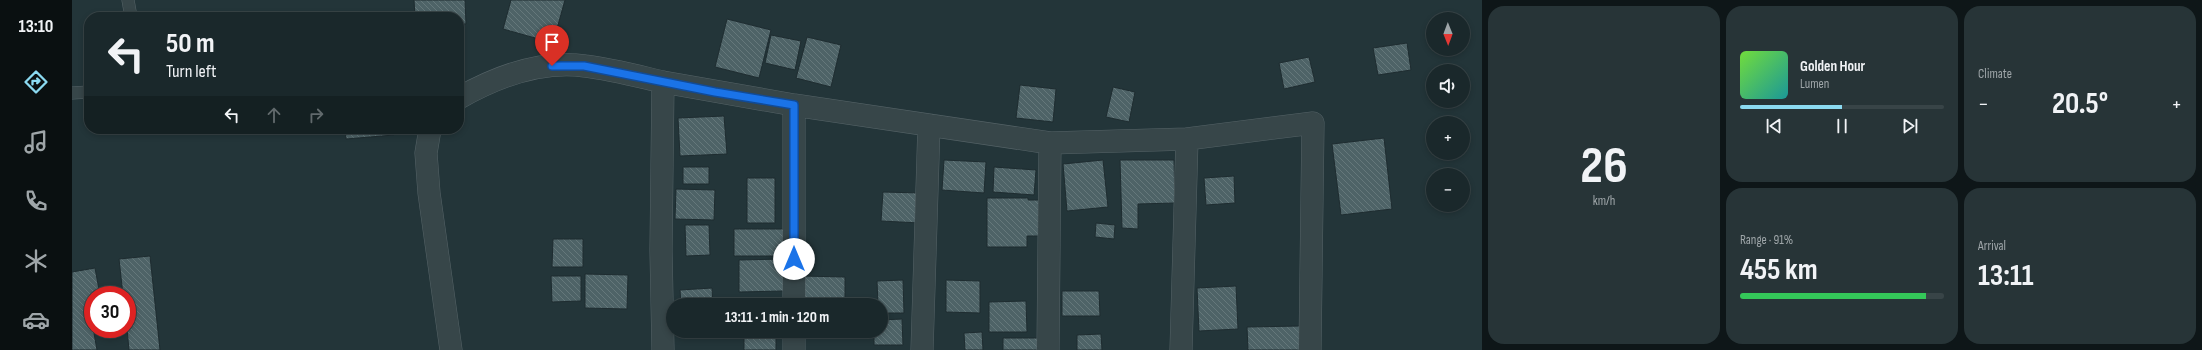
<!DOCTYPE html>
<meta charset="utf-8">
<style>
body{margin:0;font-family:"Sofia Sans Condensed",sans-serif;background:#273437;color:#f1f3f6;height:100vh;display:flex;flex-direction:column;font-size:15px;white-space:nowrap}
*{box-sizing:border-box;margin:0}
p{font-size:13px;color:#9fa6a9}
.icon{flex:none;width:22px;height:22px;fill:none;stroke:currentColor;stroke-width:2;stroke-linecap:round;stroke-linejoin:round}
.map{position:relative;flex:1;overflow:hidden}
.sheet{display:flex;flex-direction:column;gap:6px;padding:6px;background:#0e1618;width:720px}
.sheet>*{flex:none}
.guide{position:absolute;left:12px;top:12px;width:380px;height:122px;border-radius:16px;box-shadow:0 2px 6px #0003,0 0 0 1px #384447;background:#1a282b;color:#f1f3f6;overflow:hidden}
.needle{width:26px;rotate:179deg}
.controls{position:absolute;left:1354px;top:12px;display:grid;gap:8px}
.controls a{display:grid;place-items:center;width:44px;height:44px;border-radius:50%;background:#1a282b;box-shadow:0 2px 6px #0003,0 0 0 1px #384447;font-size:20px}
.speed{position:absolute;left:12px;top:286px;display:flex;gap:8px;font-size:20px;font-weight:700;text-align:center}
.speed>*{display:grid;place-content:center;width:52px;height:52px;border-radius:50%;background:#1a282b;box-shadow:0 2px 6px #0003,0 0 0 1px #384447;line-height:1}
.speed .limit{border:6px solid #d22;background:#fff;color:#111}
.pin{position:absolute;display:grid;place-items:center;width:34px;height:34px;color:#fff;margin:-41px -17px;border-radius:50% 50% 50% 0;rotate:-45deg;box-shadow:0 0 4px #0007}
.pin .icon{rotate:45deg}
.me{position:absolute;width:44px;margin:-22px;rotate:0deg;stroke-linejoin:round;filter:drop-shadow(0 0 3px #0008)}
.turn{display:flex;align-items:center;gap:14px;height:84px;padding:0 16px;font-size:18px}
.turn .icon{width:52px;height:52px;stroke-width:2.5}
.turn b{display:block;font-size:28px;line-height:34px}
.lanes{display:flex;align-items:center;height:38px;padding:0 16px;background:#0003;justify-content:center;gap:20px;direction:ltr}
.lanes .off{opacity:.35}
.big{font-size:30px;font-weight:700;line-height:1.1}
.sheet .card{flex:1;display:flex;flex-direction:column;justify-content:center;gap:6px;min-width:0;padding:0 14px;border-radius:16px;background:#273437}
.sheet .dial{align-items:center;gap:0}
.dial b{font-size:52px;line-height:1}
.song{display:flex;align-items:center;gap:12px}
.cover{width:48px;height:48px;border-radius:6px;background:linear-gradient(135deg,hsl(100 70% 55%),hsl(180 70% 35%))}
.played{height:4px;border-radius:2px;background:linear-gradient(90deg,#8bdaf1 50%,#384447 50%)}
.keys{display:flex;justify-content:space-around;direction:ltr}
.heat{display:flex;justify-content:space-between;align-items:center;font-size:22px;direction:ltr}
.charge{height:6px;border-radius:3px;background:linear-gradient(90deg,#34c759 91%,#384447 0)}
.sheet .tiles{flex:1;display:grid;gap:6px;grid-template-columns:repeat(3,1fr)}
.card:first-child{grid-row:span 2}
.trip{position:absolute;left:594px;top:298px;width:222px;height:40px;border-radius:20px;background:#1a282b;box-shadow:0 2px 6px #0003,0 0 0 1px #384447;font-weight:700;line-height:40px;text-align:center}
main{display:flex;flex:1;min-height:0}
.dock{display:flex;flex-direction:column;width:72px;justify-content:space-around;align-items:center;background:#0a1011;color:#9fa6a9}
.dock .icon{width:28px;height:28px}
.dock .on{color:#8bdaf1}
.dock b{font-size:18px;color:#f1f3f6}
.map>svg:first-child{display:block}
.building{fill:url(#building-back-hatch);stroke:#1e2c30}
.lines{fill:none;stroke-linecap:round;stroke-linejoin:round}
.lane-casing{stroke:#556367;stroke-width:13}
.street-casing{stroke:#556367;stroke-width:23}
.lane{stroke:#374649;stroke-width:12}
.street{stroke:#374649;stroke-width:22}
.route-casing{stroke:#114b97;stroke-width:10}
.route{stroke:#1a73e8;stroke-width:7}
</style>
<main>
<nav class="dock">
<b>13:10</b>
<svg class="icon on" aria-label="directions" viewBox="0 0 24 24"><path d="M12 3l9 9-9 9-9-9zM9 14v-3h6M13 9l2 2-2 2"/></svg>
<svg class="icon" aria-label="music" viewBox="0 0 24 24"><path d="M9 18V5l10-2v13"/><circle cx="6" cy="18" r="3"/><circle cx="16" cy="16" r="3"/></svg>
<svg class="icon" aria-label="phone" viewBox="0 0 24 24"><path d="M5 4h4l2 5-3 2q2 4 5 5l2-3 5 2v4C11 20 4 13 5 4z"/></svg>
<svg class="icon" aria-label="climate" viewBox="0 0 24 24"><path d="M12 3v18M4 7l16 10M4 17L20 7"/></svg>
<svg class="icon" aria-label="car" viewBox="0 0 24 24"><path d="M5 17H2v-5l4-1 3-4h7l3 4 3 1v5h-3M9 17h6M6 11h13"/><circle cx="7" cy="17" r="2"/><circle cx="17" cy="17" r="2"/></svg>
</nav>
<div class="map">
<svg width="1410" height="350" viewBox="0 0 1410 350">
<defs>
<pattern id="building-back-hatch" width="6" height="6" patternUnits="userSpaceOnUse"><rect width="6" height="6" fill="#4e6367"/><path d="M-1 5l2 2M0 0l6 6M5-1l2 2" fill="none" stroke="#65787b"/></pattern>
</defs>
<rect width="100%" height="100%" fill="#233539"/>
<path class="building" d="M342,0H393L394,24H387V17H343Z
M439,0H493L481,43L431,29Z
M655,19L699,30L687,78L643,67Z
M699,35L729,41L723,70L693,63Z
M735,37L769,45L759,87L724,78Z
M1335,43L1339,70L1306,75L1301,48Z
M1237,57L1243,82L1212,89L1207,63Z
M948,85L984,89L981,122L944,118Z
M1041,87L1063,92L1057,122L1034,117Z
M652,116L655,154L608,156L606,118Z
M273,129H321L322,135L274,139Z
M1312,138L1320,209L1269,215L1260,144Z
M872,160L914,162L912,193L870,190Z
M1031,160L1036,207L995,211L991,164Z
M1048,160H1102L1103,203L1066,204V229L1050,228Z
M611,167H637V184H611Z
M922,167L964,170L962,195L921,192Z
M1162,176L1163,203L1134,205L1132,178Z
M675,178H703V223H675Z
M604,189L643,190L642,220L603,219Z
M811,192L849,193L848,223L809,221Z
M915,198H956V200H976V236H955V247H915Z
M1024,223L1043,225L1042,239L1023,237Z
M613,225H637L638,255L614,256Z
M662,229H712V256H662Z
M481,239H511V267H480Z
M78,256L88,350H57L55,329V295H51L47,259Z
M711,259L712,291L667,292V260Z
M23,268L28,295H21V311H18L25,350H0V272Z
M513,274L556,275L555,309L513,308Z
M479,276H509V301L480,302Z
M730,276L773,277V305H730Z
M831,280L832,313H809V305H806L805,281Z
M874,280L908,281V313L874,312Z
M1164,286L1166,329L1127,331L1125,288Z
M640,288L641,305H609L608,290Z
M990,291H1027L1028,316H990Z
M954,301L955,332H917V302Z
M830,319L831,345H802V331H809V320Z
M1229,326L1230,350H1176L1175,327Z
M672,331H704V350H672Z
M910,332L911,350H893L892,333Z
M1029,334L1030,350H1005V335Z
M931,338H969V350H931Z"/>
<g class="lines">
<defs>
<path id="lane" d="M56,0L59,17
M0,93L17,92"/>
<path id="street" d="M387,98C424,77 470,60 513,66C539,69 565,76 591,82
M722,105V305
M358,129L354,153L357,193L379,350
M722,331V350
M591,350L589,250L591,82L722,105L978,143L1115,139
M850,350L857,125
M976,350L978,143
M1109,350L1115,139L1241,123L1238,350"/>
</defs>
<use href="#lane" class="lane-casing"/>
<use href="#street" class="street-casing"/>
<use href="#lane" class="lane"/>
<use href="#street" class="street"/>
</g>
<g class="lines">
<defs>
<path id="route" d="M480,66H512L643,92L722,105V259"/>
</defs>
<use href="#route" class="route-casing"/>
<use href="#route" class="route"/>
</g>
</svg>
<div class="controls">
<a><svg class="needle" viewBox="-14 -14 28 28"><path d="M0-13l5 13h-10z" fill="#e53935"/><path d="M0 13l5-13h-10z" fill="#9fa6a9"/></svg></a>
<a><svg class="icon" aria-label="sound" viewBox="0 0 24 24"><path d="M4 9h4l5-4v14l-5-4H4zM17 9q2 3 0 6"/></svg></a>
<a>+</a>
<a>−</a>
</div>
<div class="speed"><div class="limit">30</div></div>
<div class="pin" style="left:480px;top:66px;background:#d93025"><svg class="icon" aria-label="arrive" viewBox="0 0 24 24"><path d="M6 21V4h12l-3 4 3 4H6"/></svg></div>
<svg class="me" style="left:722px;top:259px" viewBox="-20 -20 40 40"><circle r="19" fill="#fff"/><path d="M0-13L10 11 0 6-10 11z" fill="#1a73e8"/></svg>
<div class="trip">13:11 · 1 min · 120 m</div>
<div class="guide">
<div class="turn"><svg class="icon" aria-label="left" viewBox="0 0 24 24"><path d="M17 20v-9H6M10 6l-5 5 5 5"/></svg><div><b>50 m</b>Turn left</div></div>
<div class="lanes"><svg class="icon" aria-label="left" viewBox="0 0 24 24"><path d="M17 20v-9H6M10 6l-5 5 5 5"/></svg><svg class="icon off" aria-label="ahead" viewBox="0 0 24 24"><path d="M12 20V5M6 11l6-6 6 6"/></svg><svg class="icon off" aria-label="right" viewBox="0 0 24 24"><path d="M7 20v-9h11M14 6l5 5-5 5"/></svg></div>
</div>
</div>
<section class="sheet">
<div class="tiles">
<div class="card dial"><b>26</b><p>km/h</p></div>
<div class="card">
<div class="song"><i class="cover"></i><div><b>Golden Hour</b><p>Lumen</p></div></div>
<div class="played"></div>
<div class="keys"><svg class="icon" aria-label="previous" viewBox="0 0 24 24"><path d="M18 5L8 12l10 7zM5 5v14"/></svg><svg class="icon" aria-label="pause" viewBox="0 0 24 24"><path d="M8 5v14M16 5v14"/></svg><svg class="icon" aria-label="next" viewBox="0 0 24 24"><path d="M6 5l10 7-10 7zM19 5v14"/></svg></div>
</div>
<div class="card"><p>Climate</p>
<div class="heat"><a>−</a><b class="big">20.5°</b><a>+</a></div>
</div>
<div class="card"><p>Range · 91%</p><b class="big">455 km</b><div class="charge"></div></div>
<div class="card"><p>Arrival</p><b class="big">13:11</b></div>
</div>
</section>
</main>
